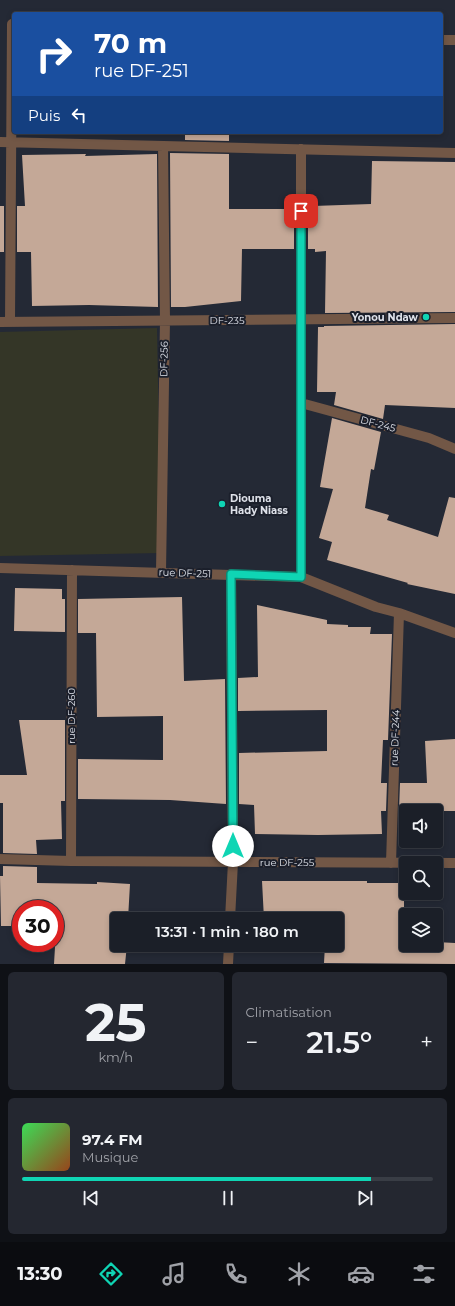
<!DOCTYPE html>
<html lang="fr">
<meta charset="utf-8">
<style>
body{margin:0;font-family:Montserrat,sans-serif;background:#242730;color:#f1f3f6;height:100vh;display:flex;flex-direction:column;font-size:15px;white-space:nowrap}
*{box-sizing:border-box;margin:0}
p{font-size:13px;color:#a0a2a8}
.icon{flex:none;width:22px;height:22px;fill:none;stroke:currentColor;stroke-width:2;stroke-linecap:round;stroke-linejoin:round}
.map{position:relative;height:964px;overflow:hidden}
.drawer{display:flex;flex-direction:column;gap:8px;padding:8px;background:#0f1116;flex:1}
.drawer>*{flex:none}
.hud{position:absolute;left:12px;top:12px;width:431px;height:122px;border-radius:4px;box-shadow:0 2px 6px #0003,0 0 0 1px #393d45;background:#1a4fa0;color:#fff;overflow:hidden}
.tools{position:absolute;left:399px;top:804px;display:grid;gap:8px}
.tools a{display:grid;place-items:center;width:44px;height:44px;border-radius:4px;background:#1b1f28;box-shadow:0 2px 6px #0003,0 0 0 1px #393d45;font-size:20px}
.speed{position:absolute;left:12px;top:900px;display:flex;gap:8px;font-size:20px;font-weight:700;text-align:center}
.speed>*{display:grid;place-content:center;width:52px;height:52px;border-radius:50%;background:#1b1f28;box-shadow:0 2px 6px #0003,0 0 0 1px #393d45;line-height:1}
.speed .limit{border:6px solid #d22;background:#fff;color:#111}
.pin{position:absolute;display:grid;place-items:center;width:34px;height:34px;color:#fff;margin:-17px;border-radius:8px;box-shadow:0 2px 6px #0006}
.me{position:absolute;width:44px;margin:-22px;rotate:0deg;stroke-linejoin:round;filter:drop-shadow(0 0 3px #0008)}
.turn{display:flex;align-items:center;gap:14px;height:84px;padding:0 16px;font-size:18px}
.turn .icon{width:52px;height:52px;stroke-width:2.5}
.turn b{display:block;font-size:28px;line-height:34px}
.then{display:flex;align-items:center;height:38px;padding:0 16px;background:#0003;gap:8px;font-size:15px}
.big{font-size:30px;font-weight:600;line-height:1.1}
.drawer .card{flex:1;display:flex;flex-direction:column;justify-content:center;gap:6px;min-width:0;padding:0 14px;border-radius:6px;background:#242730}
.drawer .dial{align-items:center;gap:0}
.dial b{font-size:52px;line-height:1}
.song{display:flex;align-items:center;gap:12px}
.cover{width:48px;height:48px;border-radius:6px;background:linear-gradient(135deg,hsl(130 70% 55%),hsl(20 70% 35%))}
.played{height:4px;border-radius:2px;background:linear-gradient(90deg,#0fd5b4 85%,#393d45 85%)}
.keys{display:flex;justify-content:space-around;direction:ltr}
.heat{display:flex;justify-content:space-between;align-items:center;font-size:22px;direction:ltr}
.drawer .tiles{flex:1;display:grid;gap:8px;grid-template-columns:1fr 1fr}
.card:last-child{grid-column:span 2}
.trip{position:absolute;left:110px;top:912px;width:234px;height:40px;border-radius:4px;background:#1b1f28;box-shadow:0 2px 6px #0003,0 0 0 1px #393d45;font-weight:600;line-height:40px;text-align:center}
.menu{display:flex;height:64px;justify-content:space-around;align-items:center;background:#0b0c10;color:#a0a2a8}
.menu .icon{width:28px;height:28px}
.menu .current{color:#0fd5b4}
.menu b{font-size:18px;color:#f1f3f6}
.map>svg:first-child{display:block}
.green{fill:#343627}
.building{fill:#c4a897}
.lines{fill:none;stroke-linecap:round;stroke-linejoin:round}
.minor{stroke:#725746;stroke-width:10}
.route-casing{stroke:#0a8a75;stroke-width:10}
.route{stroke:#0fd5b4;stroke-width:7}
.poi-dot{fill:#0fd5b4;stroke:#1b1f2b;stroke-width:1.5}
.labels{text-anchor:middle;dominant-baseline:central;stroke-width:4;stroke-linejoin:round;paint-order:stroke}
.poi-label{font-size:10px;font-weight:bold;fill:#dee1e9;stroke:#1b1f2b;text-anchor:end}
.street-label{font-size:10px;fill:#dee1e9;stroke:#1b1f2b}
</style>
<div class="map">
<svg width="455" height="964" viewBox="0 0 455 964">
<rect width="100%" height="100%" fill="#242935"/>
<path class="green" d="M157,328L161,553L0,556V332Z"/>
<path class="building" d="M185,132H229V141L185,140Z
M170,153L229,154V209H294V249H242L241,301L185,307H171Z
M86,154L85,156L157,154L158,307L89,305L32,306L31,252H17V206H25L22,155Z
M372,161L455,162V312L325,313L326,251L315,252V249H308V209H313V206L371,204Z
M0,206H4V252H0Z
M455,324V408L385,405L383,419L334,405L336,392H317L318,327H324V326Z
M332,418L381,432L374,470L371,469L365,508L389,515L387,520L438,537L449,497L455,498V594L407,584L408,583L327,560L332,542L319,538L333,489L320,487Z
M15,588L62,589V599H65V632L14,631Z
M182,597L184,681L225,679L226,804L170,800L78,799V759L163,760V716L97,717L96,633H78V599Z
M257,605L327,620V624L348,625V627H371L370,634H392L388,740H383L381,783H387L386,811H381L382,834L318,835L255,834L254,805L239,804V753L327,751V710L238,711V678L258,677Z
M19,720H65V801H61L62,839L36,840L37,854L3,853V803H0V775H27Z
M455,739V811H399L400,783H427L425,741Z
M3,866L37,867V883L97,884V882L130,884L128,919H117V945H127L125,964H54L55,947H52V943H55V909H21V926H1L0,876H3Z
M262,881H367V883H404V941H406V945H436V942L455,943V964L324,963L325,945H337V919H264Z"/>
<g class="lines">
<path class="minor" d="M441,40H455
M0,142L455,153
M301,149V577
M0,322L455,318
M10,322L12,24
M301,403L429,438L455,449
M0,568L301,577L376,607L399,613L455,633
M161,572L165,320L163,146
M0,859L71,861L455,863
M71,861L72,570
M391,863L399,613
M230,919L233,862L231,574
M228,964L229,945"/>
</g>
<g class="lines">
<defs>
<path id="route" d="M233,846L231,574L301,577V211"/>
</defs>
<use href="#route" class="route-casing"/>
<use href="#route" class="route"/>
</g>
<g class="poi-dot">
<circle cx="426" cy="317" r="4"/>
<circle cx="222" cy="504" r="4"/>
</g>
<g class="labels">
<g class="poi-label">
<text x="418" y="317">Yonou Ndaw</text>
<text x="230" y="498" text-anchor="start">Diouma<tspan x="230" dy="12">Hady Niass</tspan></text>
</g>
<g class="street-label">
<text x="227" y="320">DF-235</text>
<text transform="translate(164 359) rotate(-89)">DF-256</text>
<text transform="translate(378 424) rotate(15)">DF-245</text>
<text transform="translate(185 573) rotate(2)">rue DF-251</text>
<text transform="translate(71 716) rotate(-90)">rue DF-260</text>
<text transform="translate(395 738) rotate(-88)">rue DF-244</text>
<text x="287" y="862">rue DF-255</text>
</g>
</g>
</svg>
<div class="tools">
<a><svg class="icon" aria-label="sound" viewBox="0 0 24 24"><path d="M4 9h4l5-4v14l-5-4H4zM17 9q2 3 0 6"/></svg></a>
<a><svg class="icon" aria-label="search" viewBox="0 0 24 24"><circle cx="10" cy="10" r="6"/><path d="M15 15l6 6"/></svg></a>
<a><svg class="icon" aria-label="layers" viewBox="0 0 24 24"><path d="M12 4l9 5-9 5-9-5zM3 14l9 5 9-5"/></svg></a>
</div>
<div class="speed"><div class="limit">30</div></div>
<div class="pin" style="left:301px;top:211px;background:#d93025"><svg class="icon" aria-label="arrive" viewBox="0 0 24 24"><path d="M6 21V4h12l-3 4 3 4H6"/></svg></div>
<svg class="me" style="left:233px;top:846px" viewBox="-20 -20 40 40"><circle r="19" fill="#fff"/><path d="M0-13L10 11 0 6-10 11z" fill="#0fd5b4"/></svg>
<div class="trip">13:31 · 1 min · 180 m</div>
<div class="hud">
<div class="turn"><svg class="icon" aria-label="right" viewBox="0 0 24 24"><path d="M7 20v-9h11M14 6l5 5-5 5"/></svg><div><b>70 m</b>rue DF-251</div></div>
<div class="then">Puis<svg class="icon" aria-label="left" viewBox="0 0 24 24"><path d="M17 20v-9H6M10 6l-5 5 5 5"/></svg></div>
</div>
</div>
<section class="drawer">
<div class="tiles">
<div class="card dial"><b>25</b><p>km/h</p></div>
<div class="card"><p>Climatisation</p>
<div class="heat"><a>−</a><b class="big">21.5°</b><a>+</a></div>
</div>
<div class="card">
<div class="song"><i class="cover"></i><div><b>97.4 FM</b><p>Musique</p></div></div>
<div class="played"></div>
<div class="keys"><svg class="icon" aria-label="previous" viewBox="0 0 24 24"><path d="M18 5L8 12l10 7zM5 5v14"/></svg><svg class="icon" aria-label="pause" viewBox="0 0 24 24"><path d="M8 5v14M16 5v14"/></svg><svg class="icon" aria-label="next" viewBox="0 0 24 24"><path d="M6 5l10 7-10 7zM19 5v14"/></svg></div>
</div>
</div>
</section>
<nav class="menu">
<b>13:30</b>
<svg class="icon current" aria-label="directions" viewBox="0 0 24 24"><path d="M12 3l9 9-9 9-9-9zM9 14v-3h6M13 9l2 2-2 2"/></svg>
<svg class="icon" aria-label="music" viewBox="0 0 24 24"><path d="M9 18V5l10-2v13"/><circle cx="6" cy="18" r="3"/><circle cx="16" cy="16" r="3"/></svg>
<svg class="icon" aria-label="phone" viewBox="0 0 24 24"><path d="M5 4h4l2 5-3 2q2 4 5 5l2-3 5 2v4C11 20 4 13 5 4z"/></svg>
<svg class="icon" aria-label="climate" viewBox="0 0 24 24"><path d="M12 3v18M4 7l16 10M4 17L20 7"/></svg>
<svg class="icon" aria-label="car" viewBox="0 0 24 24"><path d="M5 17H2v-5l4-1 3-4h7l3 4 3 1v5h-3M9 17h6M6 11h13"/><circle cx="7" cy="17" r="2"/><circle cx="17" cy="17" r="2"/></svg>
<svg class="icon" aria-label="filters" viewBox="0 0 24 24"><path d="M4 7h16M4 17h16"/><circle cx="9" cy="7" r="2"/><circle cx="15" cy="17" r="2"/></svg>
</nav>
